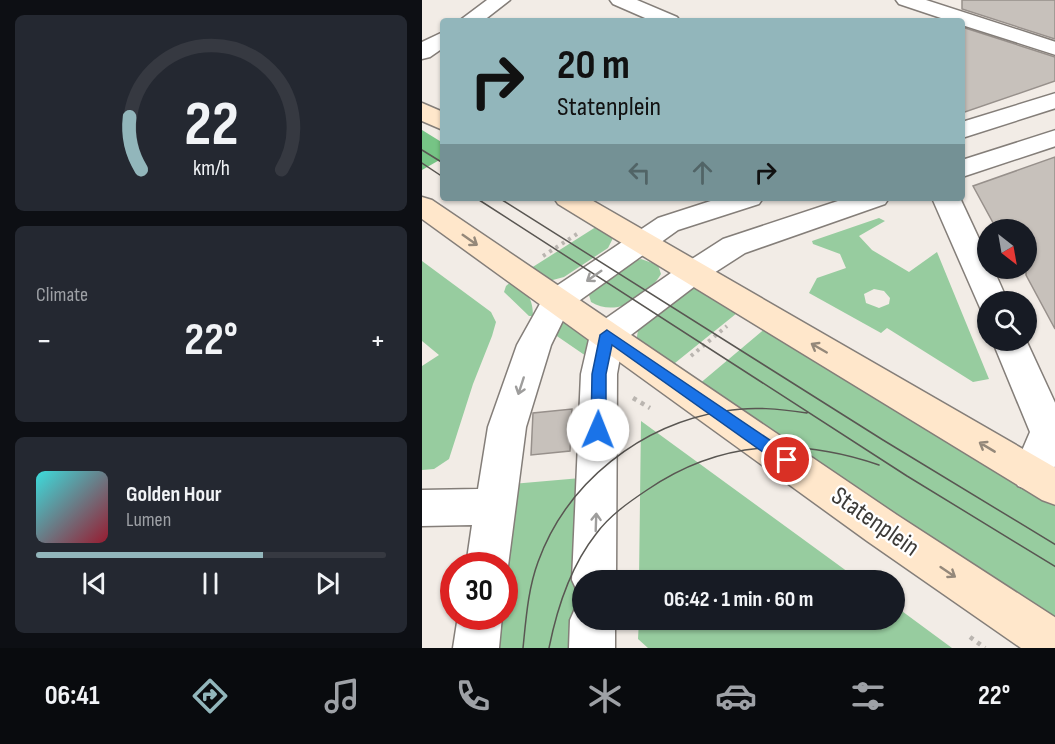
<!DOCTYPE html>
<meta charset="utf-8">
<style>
body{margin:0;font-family:"Sofia Sans Condensed",sans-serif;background:#242831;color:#f1f3f6;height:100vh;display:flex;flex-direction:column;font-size:22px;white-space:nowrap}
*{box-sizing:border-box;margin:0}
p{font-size:20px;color:#9ea1a6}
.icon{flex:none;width:33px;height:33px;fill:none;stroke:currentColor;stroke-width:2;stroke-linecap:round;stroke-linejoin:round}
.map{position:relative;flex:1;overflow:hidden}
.details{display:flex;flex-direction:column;gap:15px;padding:15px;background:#0d0f14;width:422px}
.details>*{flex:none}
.hud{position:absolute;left:18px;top:18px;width:525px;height:183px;border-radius:6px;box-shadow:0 2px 4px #0004;background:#92b6bb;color:#111;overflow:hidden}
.needle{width:39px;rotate:149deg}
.controls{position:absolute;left:555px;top:219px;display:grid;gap:12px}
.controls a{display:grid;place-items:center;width:60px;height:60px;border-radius:50%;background:#171b24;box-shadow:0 2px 4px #0004;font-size:30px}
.speed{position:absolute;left:18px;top:552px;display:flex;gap:12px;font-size:30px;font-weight:700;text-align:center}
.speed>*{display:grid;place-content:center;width:78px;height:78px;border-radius:50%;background:#171b24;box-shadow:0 2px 4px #0004;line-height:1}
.speed .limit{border:9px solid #d22;background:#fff;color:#111}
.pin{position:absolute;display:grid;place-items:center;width:51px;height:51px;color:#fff;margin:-26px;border:3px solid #fff;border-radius:50%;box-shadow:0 2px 6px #0007}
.me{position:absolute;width:66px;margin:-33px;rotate:1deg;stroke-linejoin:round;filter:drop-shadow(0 0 4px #0008)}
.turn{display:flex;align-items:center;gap:21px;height:126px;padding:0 18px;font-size:27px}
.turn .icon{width:78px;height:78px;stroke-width:2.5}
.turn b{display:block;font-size:42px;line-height:51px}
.lanes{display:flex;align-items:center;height:57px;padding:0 18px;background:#0003;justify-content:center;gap:30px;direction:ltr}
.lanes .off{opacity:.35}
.big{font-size:45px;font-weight:700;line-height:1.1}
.details .widget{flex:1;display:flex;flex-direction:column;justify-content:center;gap:9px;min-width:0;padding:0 21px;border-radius:9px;background:#242831}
.details .dial{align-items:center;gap:0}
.dial svg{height:156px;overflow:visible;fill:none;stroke:#363941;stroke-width:7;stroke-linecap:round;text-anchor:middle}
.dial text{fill:#f1f3f6;stroke:none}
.song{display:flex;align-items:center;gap:18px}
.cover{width:72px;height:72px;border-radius:9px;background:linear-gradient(135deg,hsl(180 70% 55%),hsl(350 70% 35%))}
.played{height:6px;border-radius:3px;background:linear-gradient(90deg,#92b6bb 65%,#363941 65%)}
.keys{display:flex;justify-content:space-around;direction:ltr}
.heat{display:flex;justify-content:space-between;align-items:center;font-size:33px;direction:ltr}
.trip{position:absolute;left:150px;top:570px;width:333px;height:60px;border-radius:30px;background:#171b24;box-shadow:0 2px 4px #0004;font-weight:700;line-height:60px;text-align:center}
.dock{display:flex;height:96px;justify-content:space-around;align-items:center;background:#090b0e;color:#9ea1a6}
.dock .icon{width:42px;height:42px}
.dock .selected{color:#92b6bb}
.dock b{font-size:27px;color:#f1f3f6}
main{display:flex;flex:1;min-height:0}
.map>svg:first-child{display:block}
.green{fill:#97cc9f;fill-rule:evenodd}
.forest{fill:#76c485}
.building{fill:#c7c1bb;stroke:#97908b;stroke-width:1.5}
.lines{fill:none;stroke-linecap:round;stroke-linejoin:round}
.street-casing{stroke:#847e79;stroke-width:3}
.secondary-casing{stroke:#847e79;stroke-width:3}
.path-far1{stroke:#bab5b0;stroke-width:4;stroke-dasharray:3 4.5;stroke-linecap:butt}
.path{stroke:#bab5b0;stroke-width:4.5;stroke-dasharray:4 5;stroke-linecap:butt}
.street{fill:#fff;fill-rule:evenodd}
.secondary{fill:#ffe7cb;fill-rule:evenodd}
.tram{stroke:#595652;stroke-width:1.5}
.oneway{stroke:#94887a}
.oneway2{stroke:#9e9d9c}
.route{fill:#1a73e8;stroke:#114b97;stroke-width:1.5}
.labels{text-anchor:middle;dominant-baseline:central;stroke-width:4.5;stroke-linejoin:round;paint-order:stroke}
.near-street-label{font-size:26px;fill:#3d3b38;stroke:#fff}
</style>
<main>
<section class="details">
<div class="widget dial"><svg viewBox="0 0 100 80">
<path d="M14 69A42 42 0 1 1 86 69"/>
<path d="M14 69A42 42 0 0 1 8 42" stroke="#92b6bb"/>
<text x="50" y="56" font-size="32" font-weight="700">22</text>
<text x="50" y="72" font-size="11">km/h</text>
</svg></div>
<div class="widget"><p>Climate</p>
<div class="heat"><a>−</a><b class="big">22°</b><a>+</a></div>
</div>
<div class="widget">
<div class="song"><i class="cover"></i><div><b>Golden Hour</b><p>Lumen</p></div></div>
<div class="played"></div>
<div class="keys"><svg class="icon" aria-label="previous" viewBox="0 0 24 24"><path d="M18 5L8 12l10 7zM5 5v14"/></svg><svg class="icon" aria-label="pause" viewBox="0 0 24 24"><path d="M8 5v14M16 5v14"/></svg><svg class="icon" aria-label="next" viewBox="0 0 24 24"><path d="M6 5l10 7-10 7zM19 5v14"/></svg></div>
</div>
</section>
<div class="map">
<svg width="634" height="648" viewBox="0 0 634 648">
<rect width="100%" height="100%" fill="#f2ece6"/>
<path class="green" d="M457,218L463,221L437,236L450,250L487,272L515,252L567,379L551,382L465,328L459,333L387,293L395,278L424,268L418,254L391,244L390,241ZM452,289L462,291L468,298L467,304L457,308L444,303L442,294Z
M177,225L190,232L191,238L186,248L142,277L127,281L106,270Z
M219,259L236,265L239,274C225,297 195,318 169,302L167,295C176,279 201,265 219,259Z
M0,261L69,312L74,322L70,336L51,384L27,459L12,469L0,470V366L17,355L0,341Z
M91,280C105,292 111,298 111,316H107L82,292L84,286Z
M285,288L320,309L248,367L214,343L216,330L260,296L270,289Z
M139,319L168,337L164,356L129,332Z
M345,327L633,500V635L276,385Z
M219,421L437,580H217Z
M159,478L152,641L147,648H77L74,617L82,616V566L90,484Z
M473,606L530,648H226L216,639L217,620H472Z"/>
<path class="forest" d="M0,130L21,143V158L0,170Z"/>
<path class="building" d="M540,0H633V39L540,9Z
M540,27L633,57V81L540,113Z
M633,157V329L604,275V230H575L551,186Z
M150,409L148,451L109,455L111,413Z"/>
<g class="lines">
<defs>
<path id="street" d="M65,0H88L61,21H37Z
M188,0H215L255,17L258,21H230L191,4Z
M474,0H504L634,42V55L540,25V21H528L477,4Z
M21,32V48L8,57L0,59V42Z
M634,93V108L540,138V122Z
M634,130V146L540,177V160Z
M298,198H341L337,204L256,230L147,308L129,345L104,427L86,566L82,575V566H44L50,525L0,526V490L56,489L66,427L95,345L124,293L236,218Z
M425,198H467L463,204L323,253L281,280L201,341L195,374L194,580H160V596L157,595L150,580L159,374L168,335L173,326L259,266L301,239Z
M510,198H538L566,258V268H571L586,302H566V312L559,310Z
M570,340H604L634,405V464L624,486L610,491L596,486L590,474L608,432Z
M160,602V620H193V648H147L148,620L155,604Z
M36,616H80L77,648H31Z"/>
<path id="secondary" d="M0,103L21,112V130L0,121Z
M0,197L10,200L475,515L634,618V648H599L445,541L0,219Z
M132,198H166L634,468V505L620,500L136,204Z"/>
</defs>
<use href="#street" class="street-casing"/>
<use href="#secondary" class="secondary-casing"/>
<path class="path-far1" d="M121,256L155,234
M269,356L305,326"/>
<path class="path" d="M211,398L228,408
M548,637L563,648"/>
<use href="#street" class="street"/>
<use href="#secondary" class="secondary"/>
<path class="tram" d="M0,150L21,163
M0,163L21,177
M54,198L485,476L634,567
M77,198L461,440L634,545
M101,648C104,619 106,589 116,562C145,482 219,424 303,411C330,406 358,409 385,413
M127,648C135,608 148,567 174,534C187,516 207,502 225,490C298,440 375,437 457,465"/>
</g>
<defs><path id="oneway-shaft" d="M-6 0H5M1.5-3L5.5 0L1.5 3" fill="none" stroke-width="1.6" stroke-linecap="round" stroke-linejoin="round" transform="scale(1.5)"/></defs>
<g class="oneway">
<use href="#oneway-shaft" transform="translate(48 240) rotate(35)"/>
<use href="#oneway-shaft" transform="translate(397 348) rotate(-150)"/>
<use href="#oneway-shaft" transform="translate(565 447) rotate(-149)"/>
<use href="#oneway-shaft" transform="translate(526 572) rotate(34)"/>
</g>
<g class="oneway2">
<use href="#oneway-shaft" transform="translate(172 276) rotate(145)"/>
<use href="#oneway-shaft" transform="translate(99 386) rotate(108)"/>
<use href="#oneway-shaft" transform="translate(174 522) rotate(-88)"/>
</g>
<path class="route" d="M185,330L370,455L373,460L370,465L365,467L359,465L190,345L184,374V430L182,435L176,437L171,435L169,430L170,374L178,335Z"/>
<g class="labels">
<g class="near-street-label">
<text transform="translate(453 522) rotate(35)">Statenplein</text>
</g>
</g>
</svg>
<div class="controls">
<a><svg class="needle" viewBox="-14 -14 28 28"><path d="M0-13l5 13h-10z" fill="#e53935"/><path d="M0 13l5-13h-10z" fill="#9ea1a6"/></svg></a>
<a><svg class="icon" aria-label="search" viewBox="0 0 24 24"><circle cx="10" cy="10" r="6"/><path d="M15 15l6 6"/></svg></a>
</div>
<div class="speed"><div class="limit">30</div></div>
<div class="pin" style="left:365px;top:460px;background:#d93025"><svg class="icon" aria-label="arrive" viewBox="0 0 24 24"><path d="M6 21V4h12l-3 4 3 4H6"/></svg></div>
<svg class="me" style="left:176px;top:430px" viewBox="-20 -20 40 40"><circle r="19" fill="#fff"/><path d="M0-13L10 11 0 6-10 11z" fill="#1a73e8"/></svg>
<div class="trip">06:42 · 1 min · 60 m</div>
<div class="hud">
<div class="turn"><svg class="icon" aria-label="right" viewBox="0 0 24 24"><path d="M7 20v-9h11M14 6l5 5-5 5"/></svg><div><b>20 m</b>Statenplein</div></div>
<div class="lanes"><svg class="icon off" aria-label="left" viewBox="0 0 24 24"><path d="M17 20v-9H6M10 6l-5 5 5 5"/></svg><svg class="icon off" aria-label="ahead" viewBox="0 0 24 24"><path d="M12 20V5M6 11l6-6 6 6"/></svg><svg class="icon" aria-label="right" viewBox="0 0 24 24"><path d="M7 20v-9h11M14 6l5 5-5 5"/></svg></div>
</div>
</div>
</main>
<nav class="dock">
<b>06:41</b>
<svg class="icon selected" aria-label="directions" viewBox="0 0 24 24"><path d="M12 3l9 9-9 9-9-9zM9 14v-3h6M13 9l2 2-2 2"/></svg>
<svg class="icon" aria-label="music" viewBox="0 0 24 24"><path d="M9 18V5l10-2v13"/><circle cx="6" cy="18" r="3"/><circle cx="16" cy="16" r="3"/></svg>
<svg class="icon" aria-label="phone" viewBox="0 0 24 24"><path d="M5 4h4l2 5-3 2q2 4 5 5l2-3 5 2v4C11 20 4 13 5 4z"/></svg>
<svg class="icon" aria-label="climate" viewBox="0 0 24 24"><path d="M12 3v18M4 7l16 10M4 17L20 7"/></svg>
<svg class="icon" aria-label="car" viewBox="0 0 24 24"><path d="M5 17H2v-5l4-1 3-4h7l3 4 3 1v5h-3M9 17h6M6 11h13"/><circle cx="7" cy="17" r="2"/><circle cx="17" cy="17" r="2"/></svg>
<svg class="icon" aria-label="filters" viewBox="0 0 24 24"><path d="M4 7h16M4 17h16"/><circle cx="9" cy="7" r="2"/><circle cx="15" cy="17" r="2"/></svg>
<b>22°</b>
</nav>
